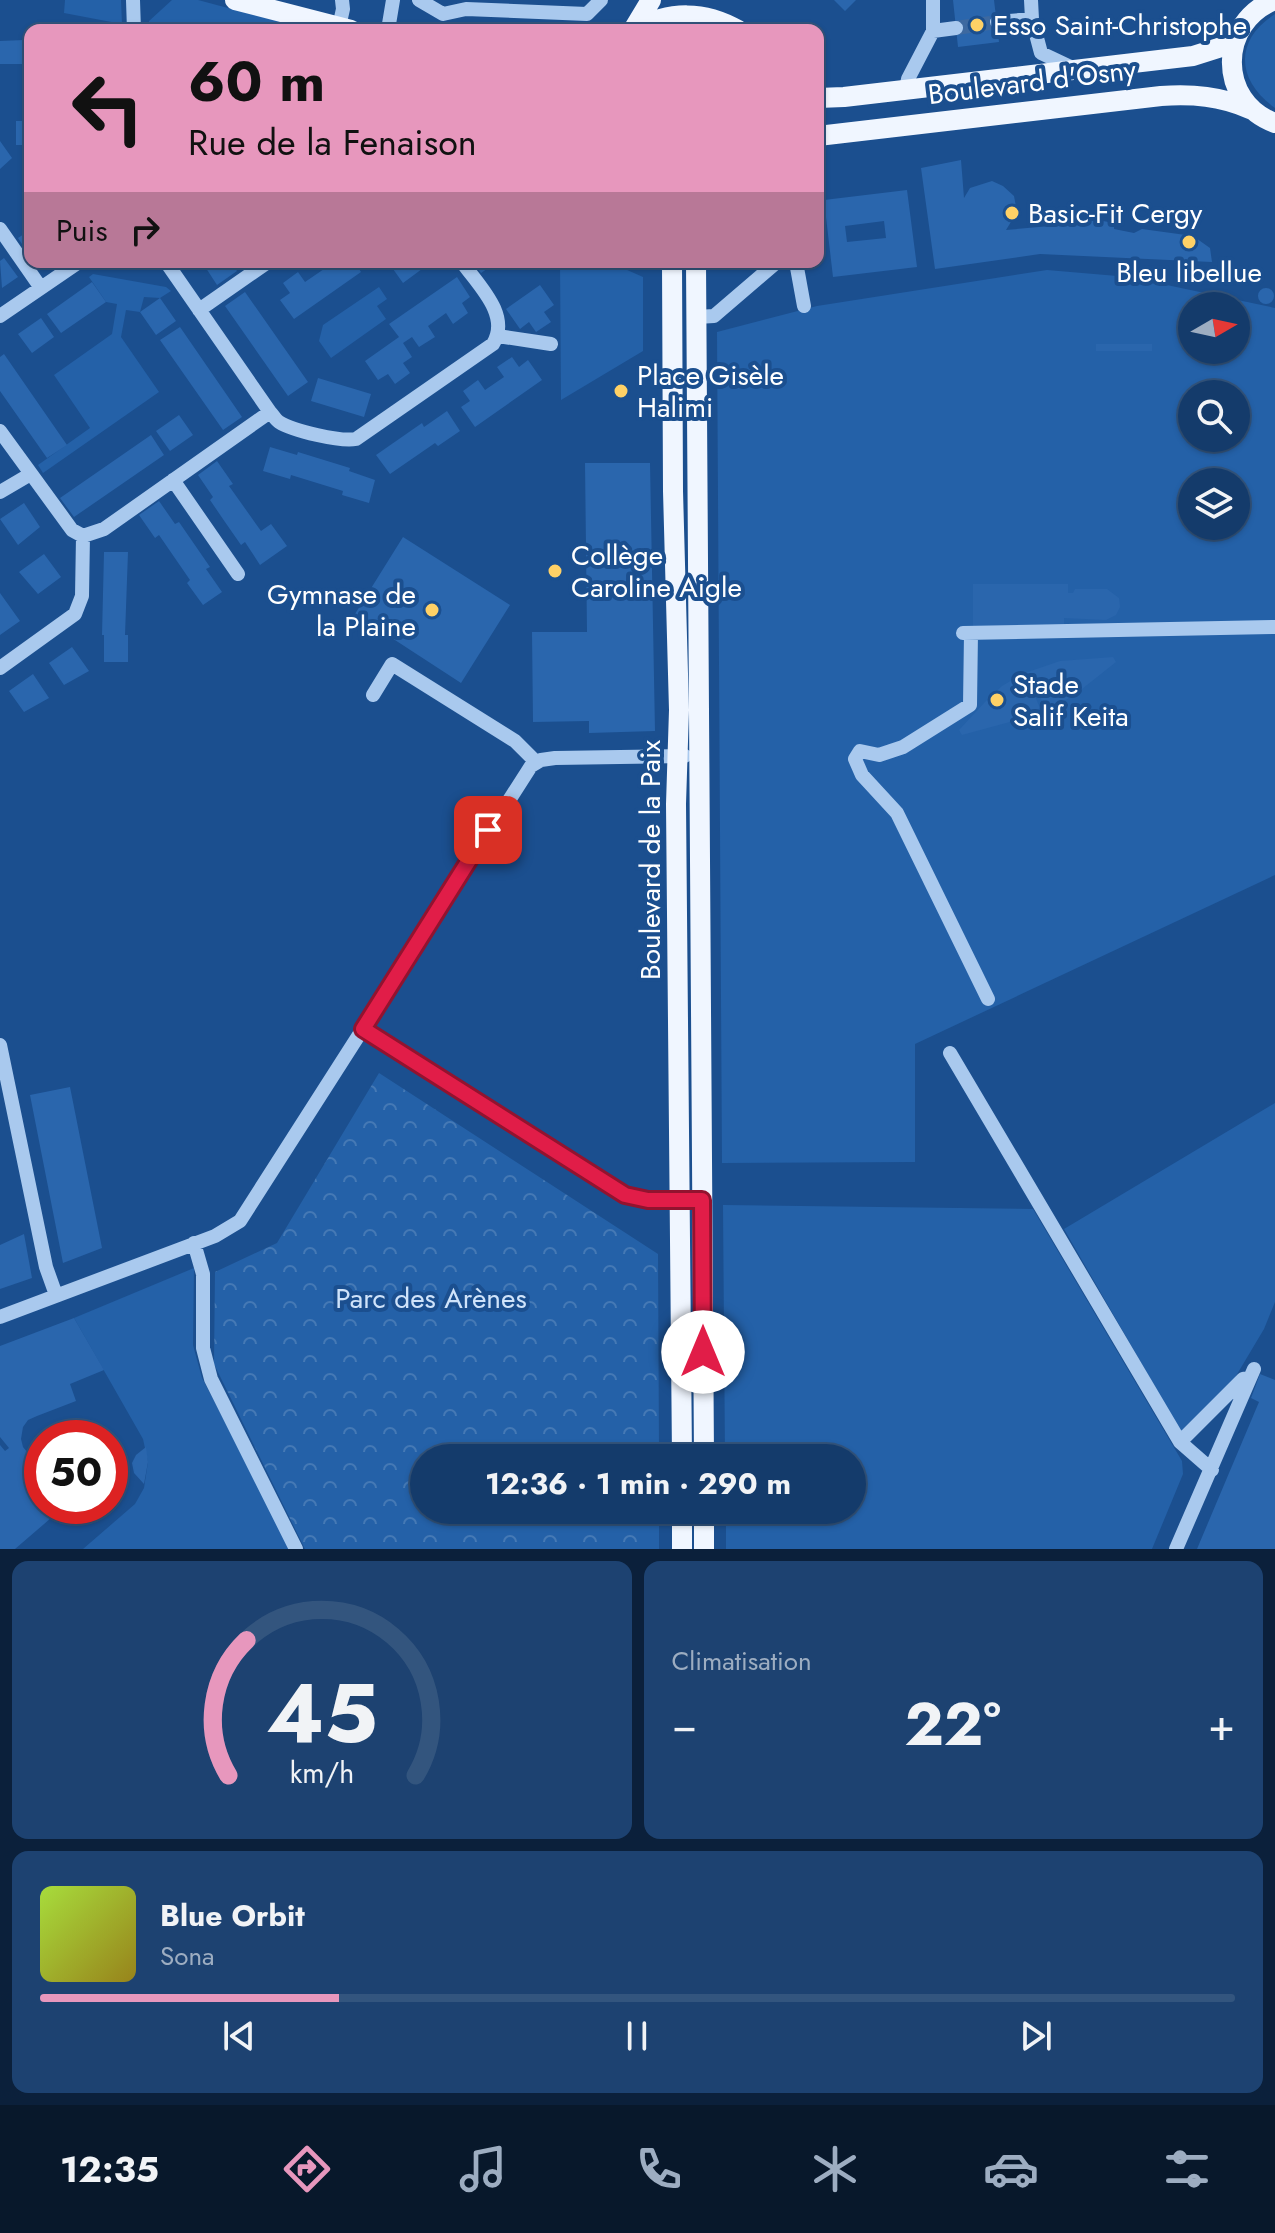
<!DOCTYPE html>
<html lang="fr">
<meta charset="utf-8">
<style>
body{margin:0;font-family:Jost,sans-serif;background:#1d4271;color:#f1f3f6;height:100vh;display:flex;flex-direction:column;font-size:30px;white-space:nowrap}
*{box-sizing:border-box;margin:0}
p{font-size:26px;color:#9dadc1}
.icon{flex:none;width:44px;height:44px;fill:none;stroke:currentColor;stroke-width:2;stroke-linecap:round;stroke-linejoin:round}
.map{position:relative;height:1549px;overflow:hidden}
.details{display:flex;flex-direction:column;gap:12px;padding:12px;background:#0b203b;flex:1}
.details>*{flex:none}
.hud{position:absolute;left:24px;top:24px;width:800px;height:244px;border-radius:16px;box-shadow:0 2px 6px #0004,0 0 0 2px #33557e;background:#e797bd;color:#111;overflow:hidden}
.needle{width:52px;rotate:81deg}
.buttons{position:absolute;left:1178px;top:292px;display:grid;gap:16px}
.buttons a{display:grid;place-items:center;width:72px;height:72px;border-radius:50%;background:#143b6b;box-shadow:0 2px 6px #0004,0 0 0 2px #33557e;font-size:40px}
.speed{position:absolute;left:24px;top:1420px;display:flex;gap:16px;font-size:40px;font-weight:700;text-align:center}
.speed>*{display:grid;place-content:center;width:104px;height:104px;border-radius:50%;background:#143b6b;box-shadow:0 2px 6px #0004,0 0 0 2px #33557e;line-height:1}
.speed .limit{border:12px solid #d22;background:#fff;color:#111}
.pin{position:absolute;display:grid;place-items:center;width:68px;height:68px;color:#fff;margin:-34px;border-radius:16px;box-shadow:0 4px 12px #0006}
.me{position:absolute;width:88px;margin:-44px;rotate:0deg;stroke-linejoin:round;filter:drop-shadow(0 0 6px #0008)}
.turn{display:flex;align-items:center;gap:28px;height:168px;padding:0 32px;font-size:36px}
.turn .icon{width:104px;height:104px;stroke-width:2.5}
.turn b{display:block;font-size:56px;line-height:68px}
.then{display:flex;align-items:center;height:76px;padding:0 32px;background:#0003;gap:16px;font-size:30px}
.big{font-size:60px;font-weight:700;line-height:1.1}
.details .card{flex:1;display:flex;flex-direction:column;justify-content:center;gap:12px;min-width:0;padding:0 28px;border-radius:16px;background:#1d4271}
.details .dial{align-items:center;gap:0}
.dial svg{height:208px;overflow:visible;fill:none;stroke:#33557e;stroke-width:7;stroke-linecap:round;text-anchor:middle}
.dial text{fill:#f1f3f6;stroke:none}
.song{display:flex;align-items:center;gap:24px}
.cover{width:96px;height:96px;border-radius:12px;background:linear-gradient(135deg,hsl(80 70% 55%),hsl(50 70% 35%))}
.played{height:8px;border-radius:4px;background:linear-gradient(90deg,#e797bd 25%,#33557e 25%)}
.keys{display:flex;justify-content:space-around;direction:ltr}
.heat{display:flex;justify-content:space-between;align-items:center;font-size:44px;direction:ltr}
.details .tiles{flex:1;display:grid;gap:12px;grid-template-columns:1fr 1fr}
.card:last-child{grid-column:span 2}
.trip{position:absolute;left:410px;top:1444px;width:456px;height:80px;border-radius:40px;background:#143b6b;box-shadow:0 2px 6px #0004,0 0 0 2px #33557e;font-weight:700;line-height:80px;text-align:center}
.tab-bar{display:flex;height:128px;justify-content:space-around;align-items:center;background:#08182b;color:#9dadc1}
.tab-bar .icon{width:56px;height:56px}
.tab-bar .active{color:#e797bd}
.tab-bar b{font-size:36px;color:#f1f3f6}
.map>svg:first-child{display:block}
.grass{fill:#2461a8;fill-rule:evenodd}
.forest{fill:url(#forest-crowns)}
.building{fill:#2a66ad;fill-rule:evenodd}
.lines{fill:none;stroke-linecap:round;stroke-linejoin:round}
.minor-tunnel{stroke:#3d69a0;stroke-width:14;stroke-dasharray:14 7;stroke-linecap:butt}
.minor{stroke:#a9c9ee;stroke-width:14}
.major{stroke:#f0f6ff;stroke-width:20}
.route-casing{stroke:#92132f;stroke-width:20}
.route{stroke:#e11d48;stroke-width:14}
.poi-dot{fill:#ffd166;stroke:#1b4f8f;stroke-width:3}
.labels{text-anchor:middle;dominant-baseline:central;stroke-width:8;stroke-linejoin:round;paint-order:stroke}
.poi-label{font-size:28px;fill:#fff;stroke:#1b4f8f;text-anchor:start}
.street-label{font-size:28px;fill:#fff;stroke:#1b4f8f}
.park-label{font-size:28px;fill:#cfe3fa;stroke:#1b4f8f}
</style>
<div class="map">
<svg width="1275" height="1549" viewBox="0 0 1275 1549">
<defs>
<pattern id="forest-crowns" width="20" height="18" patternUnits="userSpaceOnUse" patternTransform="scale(2)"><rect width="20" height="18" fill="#2461a8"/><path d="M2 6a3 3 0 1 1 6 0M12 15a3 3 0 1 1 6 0" fill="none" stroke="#4579b5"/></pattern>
</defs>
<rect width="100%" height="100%" fill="#1b4f8f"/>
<path class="grass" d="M65,0H121L122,24L64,13Z
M172,0H198L311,30L149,29V21Z
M1275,14V108C1237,81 1233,41 1275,14Z
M560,262H609L643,277V351L561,400Z
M1047,270L1129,277L1275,308V875L915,1044V1162L722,1163L717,332L817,306ZM1192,306H1236V350H1192ZM1192,394H1236V438H1192ZM1192,482H1236V526H1192Z
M93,274L166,287L171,291L160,298L144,297L140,312L126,310L121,337L159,392L43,473L38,465L90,428L54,375L112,334L117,304L106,302L89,277Z
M379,287L387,299L377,306L386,319L331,358L319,341L323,325Z
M1275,1103V1302L1264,1329L1233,1381L1181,1432L1064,1229Z
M723,1205L1033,1209L1182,1461L1183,1474L1152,1549H726V1510H852V1458H725Z
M194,1268L193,1345L202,1378L292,1549H83L135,1504L144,1488L148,1462L143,1439L74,1318Z"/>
<path class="forest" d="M379,1073L658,1254L659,1458H424V1510H659V1549H305L214,1364L215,1272L277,1243Z"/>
<path class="building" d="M834,0H856L845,11Z
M953,0H994L999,42L958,47Z
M24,37H30V73H25V64H0V41L24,40Z
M26,111H30V145H16V121H27Z
M0,141L12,158L0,169Z
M961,160L964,198L970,188L992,181L1003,186L1014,196L1017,212L1006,230L1050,226L1070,215L1114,223V229L1134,233L1142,229L1193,236L1210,248L1212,262L1040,254L935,269L921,168Z
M907,190L917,267L833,277L824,200ZM884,221L886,238L847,242L845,226Z
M30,230V256L18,238Z
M4,258L18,277L2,288L0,261Z
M202,262H231L237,271L217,285Z
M319,262H355L361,272L294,319L280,300L290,293L283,283L298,272L305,282L324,269Z
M388,262H417L422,269L403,283Z
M473,262H497L481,273Z
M457,277L470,297L462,303L468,313L453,324L446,313L428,326L435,337L419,347L412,337L403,343L412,357L403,363L410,373L395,384L388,374L378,380L365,361L399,337L389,324Z
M92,282L106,302L61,333L47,314Z
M540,285L554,305L544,312L551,322L536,332L529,322L520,329L506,309Z
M1258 296a8 8 0 1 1 16 0a8 8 0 1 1-16 0Z
M245,292L308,382L288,396L225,306Z
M160,298L176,321L156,335L140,312Z
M41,318L54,337L32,353L18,334Z
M180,327L242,417L223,430L160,340Z
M1096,344H1152V351H1096Z
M4,354L67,445L47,458L0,391V357Z
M512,357L519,367L528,360L542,380L475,427L461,407L470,401L463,391L478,380L485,390L504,377L497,367Z
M318,378L371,394L364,417L311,401Z
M447,411L460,431L438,446L435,443L390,474L376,455L422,423L424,427Z
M179,415L193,435L170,451L156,431Z
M151,435L164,455L74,517L60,498Z
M270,447L297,455L298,452L350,468L349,471L375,480L369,503L342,495L343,491L291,475L290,479L263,471Z
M217,461L233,484L229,486L261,531L271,524L287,546L260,565L245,542L241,545L225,522L210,500L213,497L198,475Z
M585,463H650L655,731L589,733V721L533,722L532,632H587Z
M159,501L175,524L179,522L210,567L206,569L222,592L203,605L187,583L190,580L159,535L155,538L139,515Z
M24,503L40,527L18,545L0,519Z
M403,537L510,605L461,683L355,614Z
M104,552H128L125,635H128V662H104V635H102Z
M44,554L61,577L38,594L19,572Z
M973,584H1068V593H1073L1075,589H1107L1119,598L1120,607L1116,615L1106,620L1064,618V624L973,627Z
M0,593L20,621L0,635Z
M72,647L89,671L64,685L49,663Z
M1113,657L1116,662L1077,693L1051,709L1049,705L1045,706L1038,693L1034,694L1040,708L1037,710L1039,714L962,735L959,730L985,702L1002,686L1022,674L1060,661Z
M33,674L49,698L24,712L9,691Z
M70,1087L102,1248L63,1263L30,1095Z
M24,1234L32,1278L0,1289V1245Z
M74,1318L104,1370L70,1384L76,1401L37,1416L28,1420L23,1427L21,1439L23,1447L42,1470V1477L33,1483L42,1494V1506H52L58,1512L15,1549H0V1445L5,1451L9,1448L0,1437V1346Z
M1260,1374L1275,1380V1549H1197L1259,1402L1251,1398Z
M146,1447L148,1462L144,1484L134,1473L132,1463L136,1455Z"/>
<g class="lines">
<path class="minor-tunnel" d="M956,28L997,22"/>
<path class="minor" d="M133,0L134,30
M419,0L443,14L466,9L587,14L601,0
M1031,0L1032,19
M997,22L1032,19L1041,53L1077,70
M339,27L343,9L342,0
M388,30L393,0
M933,31V0
M906,89L908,79L933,31L956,28
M0,229L41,288
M796,262L804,306
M199,310L268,262
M0,316L79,262
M697,317L714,316L777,262
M498,336L551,344
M270,412C273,415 276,420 279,422C293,431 341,442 356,439L493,344C511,315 478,285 462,262
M0,431L72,530L83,536L104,529L270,412L166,262
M173,480L238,574
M0,492L29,475
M963,633L1275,627
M971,633L970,705L903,747L879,755L860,751L855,759L862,775L897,813L988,999
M0,668L75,614L82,596L83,536
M373,695L392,664L515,741L536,762
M363,1029L625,1195L648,1200H702
M0,1045L46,1267L56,1295
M950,1053L1180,1442L1212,1470
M194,1243L203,1274V1348L211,1379L296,1549
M0,1317L215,1236L240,1221L531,766L541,760L555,758L685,756
M1180,1442L1243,1379L1249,1378
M1176,1549L1254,1369"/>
<path class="major" d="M235,0L351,30
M1275,0C1218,22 1217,102 1275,123
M633,30L651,0
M636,30C669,10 705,11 738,30
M818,98L844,97L1193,56L1234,43
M818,136L1161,96C1193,94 1220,96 1250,109
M672,262L673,491L679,710L676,804L682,1458
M696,262L704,1458
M682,1510V1549
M704,1510V1549"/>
</g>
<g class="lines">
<defs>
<path id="route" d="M488,830L363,1029L625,1195L648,1200H702L703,1352"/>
</defs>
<use href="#route" class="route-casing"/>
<use href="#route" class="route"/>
</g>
<g class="poi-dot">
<circle cx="977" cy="25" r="8"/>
<circle cx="1012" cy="213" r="8"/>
<circle cx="1189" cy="242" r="8"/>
<circle cx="621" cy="391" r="8"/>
<circle cx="555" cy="571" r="8"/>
<circle cx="432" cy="610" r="8"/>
<circle cx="997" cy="700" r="8"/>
</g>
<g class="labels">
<g class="poi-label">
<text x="993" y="25">Esso Saint-Christophe</text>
<text x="1028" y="213">Basic-Fit Cergy</text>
<text x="1189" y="272" text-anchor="middle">Bleu libellue</text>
<text x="637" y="375">Place Gisèle<tspan x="637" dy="32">Halimi</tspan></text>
<text x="571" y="555">Collège<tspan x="571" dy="32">Caroline Aigle</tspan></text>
<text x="416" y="594" text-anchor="end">Gymnase de<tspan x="416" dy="32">la Plaine</tspan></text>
<text x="1013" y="684">Stade<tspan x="1013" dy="32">Salif Keita</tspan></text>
</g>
<g class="street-label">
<text transform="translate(1032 82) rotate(-7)">Boulevard d'Osny</text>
<text transform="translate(650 860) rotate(-90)">Boulevard de la Paix</text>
</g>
<g class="park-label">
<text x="431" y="1298">Parc des Arènes</text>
</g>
</g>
</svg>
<div class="buttons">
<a><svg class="needle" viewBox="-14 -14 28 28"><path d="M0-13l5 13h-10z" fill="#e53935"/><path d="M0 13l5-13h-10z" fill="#9dadc1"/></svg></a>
<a><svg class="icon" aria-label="search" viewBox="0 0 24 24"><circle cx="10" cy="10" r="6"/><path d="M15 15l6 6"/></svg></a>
<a><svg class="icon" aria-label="layers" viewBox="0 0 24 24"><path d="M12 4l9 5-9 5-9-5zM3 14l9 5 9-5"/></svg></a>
</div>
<div class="speed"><div class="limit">50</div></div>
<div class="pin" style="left:488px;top:830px;background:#d93025"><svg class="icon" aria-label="arrive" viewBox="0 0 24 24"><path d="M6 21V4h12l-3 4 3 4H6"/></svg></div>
<svg class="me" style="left:703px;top:1352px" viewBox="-20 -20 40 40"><circle r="19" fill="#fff"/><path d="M0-13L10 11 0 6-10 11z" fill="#e11d48"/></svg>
<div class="trip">12:36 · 1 min · 290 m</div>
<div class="hud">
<div class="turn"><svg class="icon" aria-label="left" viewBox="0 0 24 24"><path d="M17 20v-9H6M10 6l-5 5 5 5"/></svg><div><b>60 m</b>Rue de la Fenaison</div></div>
<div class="then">Puis<svg class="icon" aria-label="right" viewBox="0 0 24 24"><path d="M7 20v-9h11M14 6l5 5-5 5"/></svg></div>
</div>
</div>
<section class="details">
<div class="tiles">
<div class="card dial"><svg viewBox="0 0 100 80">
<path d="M14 69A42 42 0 1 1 86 69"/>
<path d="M14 69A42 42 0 0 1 21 17" stroke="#e797bd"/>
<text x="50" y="56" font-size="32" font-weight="700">45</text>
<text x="50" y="72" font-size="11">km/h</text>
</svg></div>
<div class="card"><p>Climatisation</p>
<div class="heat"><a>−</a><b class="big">22°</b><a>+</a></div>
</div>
<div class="card">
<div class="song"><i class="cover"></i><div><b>Blue Orbit</b><p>Sona</p></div></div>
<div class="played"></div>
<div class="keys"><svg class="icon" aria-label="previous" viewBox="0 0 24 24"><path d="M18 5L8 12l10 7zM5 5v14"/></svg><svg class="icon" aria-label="pause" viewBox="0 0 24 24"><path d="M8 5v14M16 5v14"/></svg><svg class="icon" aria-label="next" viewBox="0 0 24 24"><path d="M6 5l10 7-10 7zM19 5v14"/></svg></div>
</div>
</div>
</section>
<nav class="tab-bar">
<b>12:35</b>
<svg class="icon active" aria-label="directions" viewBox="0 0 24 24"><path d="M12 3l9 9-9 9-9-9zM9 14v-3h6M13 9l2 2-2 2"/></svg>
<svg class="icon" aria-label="music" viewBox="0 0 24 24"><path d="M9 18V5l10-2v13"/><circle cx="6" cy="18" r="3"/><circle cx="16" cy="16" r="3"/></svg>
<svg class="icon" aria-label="phone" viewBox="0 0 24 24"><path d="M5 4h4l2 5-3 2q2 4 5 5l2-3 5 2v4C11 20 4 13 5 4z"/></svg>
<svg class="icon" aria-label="climate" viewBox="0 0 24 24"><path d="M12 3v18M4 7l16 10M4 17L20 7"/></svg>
<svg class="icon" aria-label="car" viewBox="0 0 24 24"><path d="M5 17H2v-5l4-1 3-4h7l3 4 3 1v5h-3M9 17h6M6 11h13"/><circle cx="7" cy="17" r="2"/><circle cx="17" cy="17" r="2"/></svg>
<svg class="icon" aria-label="filters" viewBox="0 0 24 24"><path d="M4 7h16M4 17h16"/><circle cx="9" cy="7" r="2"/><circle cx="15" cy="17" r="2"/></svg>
</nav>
